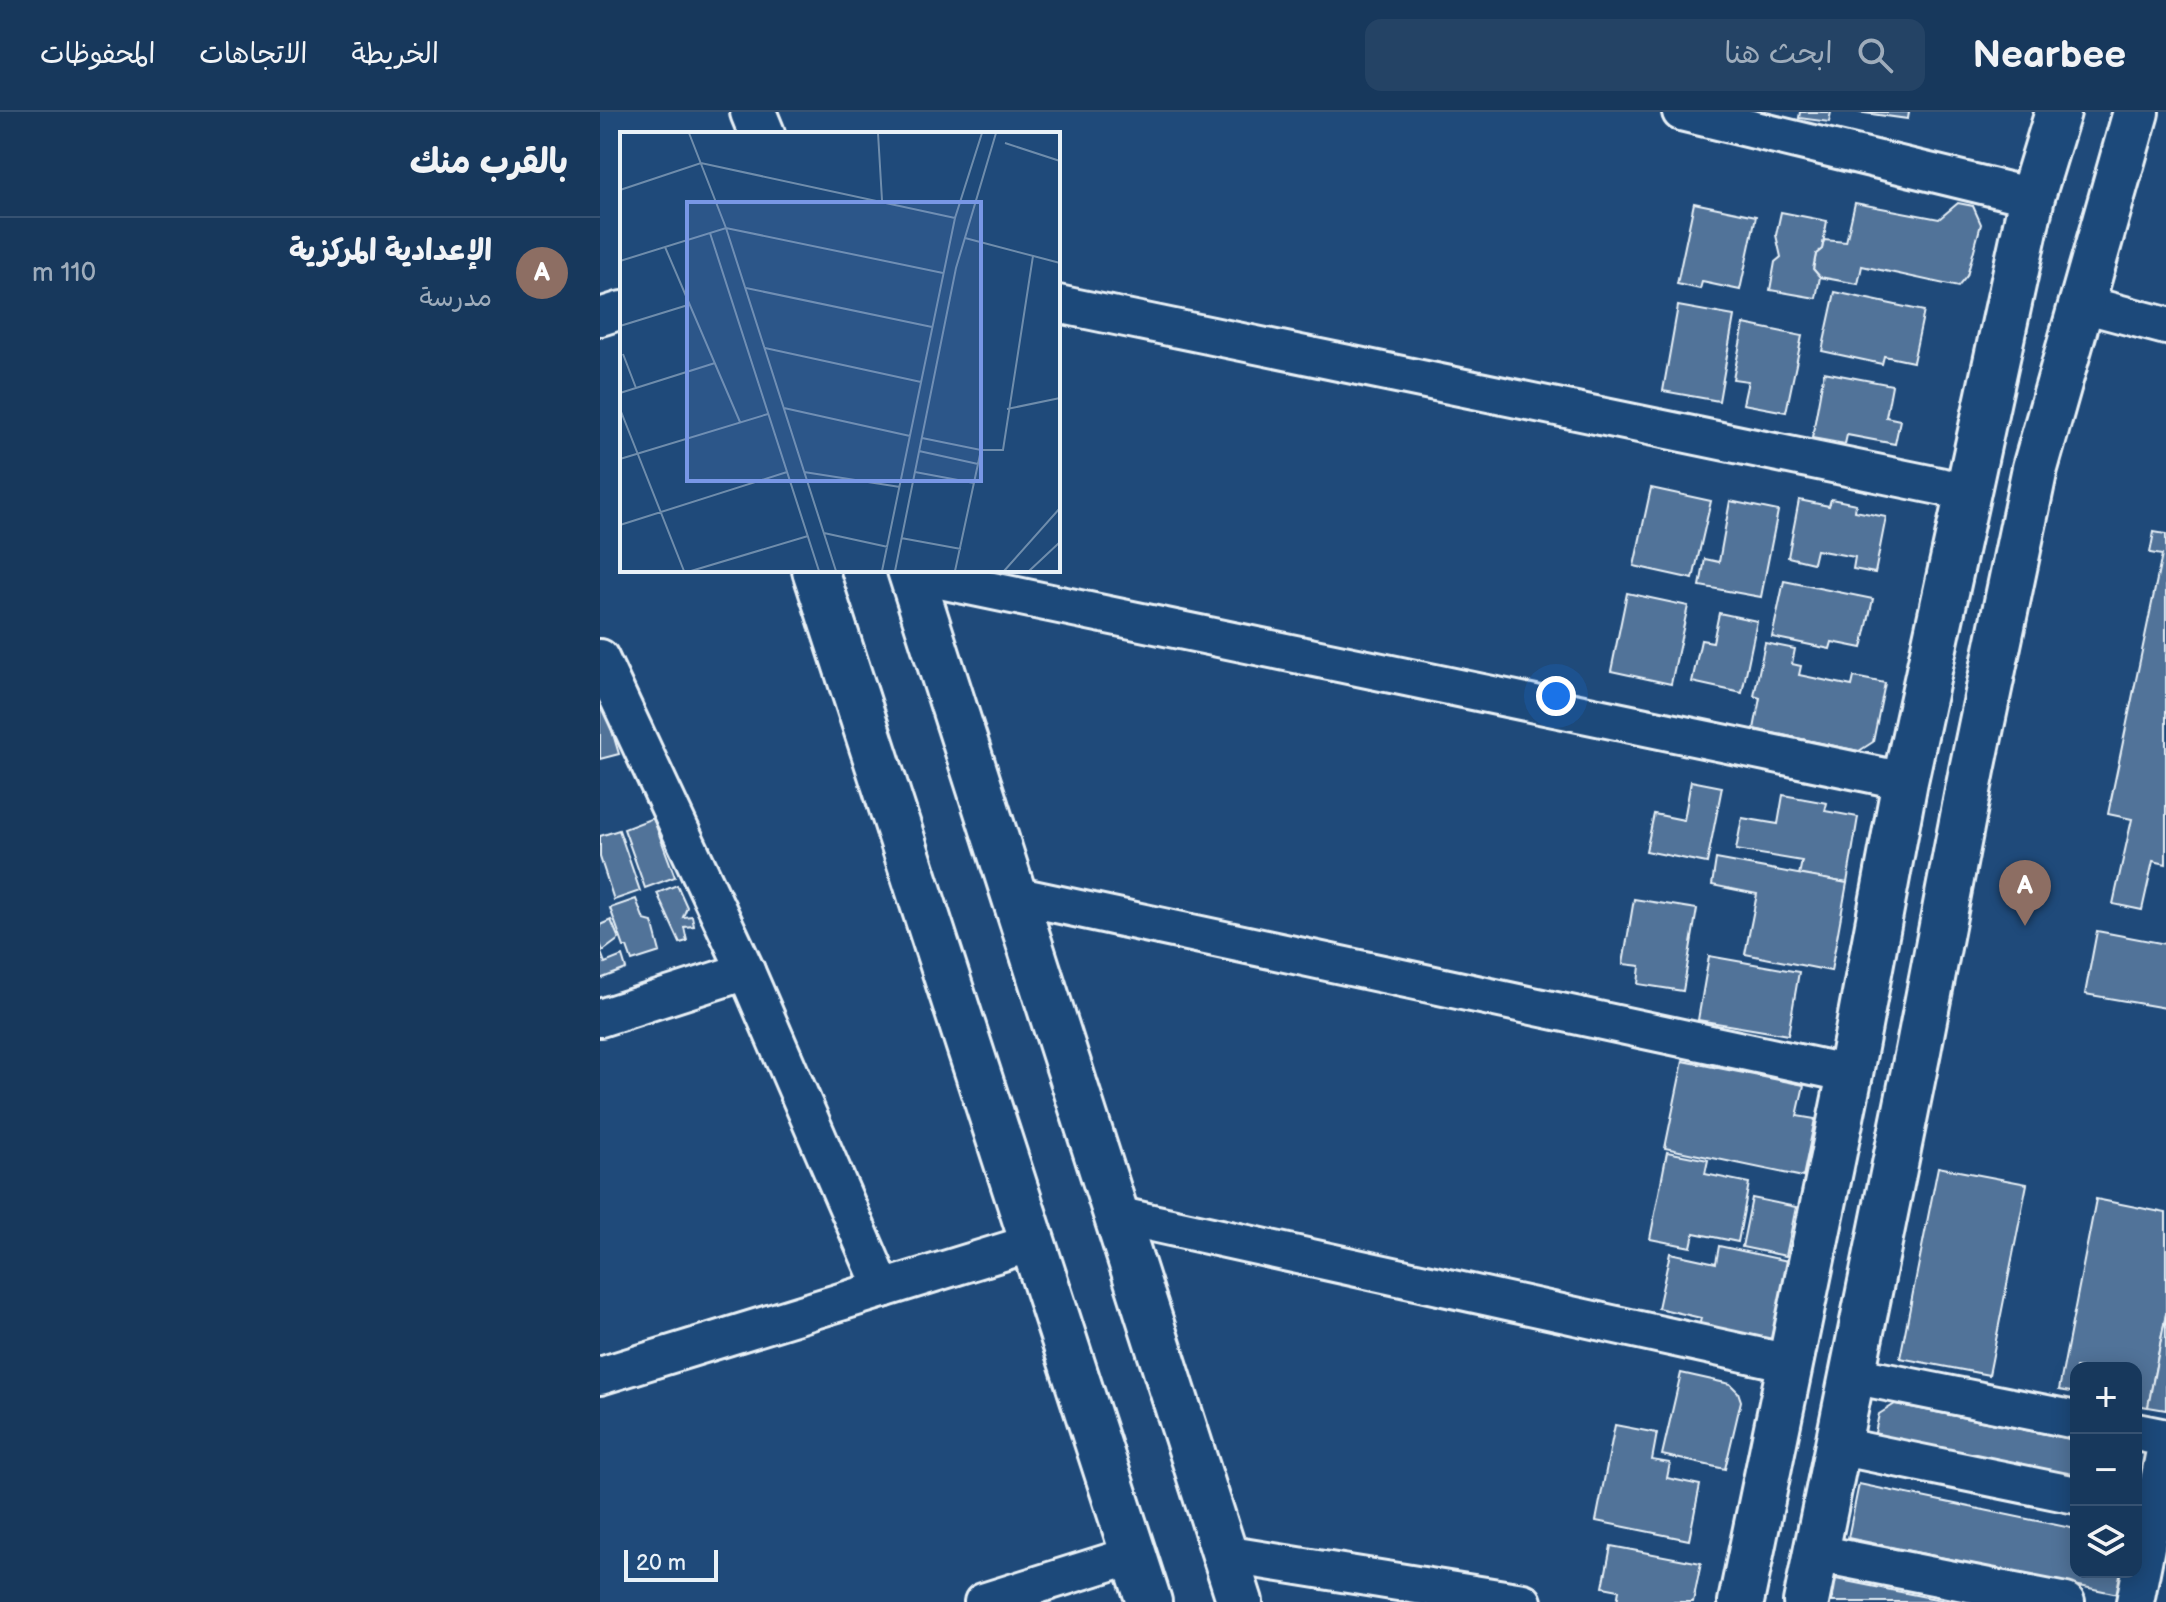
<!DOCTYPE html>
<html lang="ar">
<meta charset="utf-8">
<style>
:root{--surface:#17385c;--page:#244365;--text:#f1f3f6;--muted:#9eacbb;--line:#365272;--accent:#8abfa5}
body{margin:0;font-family:"Balsamiq Sans","Playpen Sans Arabic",sans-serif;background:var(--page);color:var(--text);direction:rtl}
.controls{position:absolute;right:24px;bottom:24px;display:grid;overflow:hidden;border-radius:16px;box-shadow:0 4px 20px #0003}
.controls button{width:72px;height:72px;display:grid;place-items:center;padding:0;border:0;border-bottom:2px solid var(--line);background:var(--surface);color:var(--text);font:40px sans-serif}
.scale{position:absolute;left:24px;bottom:20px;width:94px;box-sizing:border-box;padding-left:8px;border:4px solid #e8f1f8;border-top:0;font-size:22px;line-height:28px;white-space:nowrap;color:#e8f1f8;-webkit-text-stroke:6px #1f4a7a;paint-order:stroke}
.you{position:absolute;left:956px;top:584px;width:28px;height:28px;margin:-20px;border:6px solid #fff;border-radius:50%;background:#1a73e8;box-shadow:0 0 0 12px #1a73e833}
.badge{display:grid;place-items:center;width:52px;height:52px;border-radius:50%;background:var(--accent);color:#fff;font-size:26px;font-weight:700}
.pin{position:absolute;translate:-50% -66px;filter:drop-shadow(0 2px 4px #0008)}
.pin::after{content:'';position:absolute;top:42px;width:28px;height:24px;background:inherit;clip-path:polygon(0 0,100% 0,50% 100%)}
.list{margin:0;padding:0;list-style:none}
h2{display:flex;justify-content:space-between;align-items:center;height:104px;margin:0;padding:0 32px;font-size:34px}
h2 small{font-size:26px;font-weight:400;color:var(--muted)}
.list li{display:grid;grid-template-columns:52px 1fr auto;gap:24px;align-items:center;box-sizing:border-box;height:112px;padding:0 32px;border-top:2px solid var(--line)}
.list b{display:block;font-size:30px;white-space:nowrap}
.list p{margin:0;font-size:26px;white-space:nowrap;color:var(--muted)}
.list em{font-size:26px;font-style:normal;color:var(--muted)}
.icon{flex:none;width:44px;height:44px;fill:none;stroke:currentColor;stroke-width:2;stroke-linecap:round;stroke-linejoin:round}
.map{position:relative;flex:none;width:1566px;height:1490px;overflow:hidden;direction:ltr}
header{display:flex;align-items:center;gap:48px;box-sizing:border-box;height:112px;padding:0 40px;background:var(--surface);border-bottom:2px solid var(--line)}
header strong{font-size:38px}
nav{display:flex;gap:44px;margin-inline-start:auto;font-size:28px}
.search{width:560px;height:72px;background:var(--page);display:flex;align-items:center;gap:20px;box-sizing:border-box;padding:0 28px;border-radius:16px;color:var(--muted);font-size:30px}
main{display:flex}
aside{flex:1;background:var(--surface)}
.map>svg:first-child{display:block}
.building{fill:#517399;stroke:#e8f1f8;stroke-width:2}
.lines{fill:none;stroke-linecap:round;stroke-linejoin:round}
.street-casing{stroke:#e8f1f8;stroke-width:42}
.secondary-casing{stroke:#e8f1f8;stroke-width:50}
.street{stroke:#1f4a7a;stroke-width:36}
.secondary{stroke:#1f4a7a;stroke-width:44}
.inset-road{fill:none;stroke:#6f8dac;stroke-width:2}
.view{fill:#7897e6;fill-opacity:0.15;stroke:#7897e6;stroke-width:4}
.inset-edge{fill:none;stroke:#e8f1f8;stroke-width:4}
</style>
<header>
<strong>Nearbee</strong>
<div class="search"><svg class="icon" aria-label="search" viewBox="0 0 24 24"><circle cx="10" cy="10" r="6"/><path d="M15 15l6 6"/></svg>ابحث هنا</div>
<nav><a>الخريطة</a><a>الاتجاهات</a><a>المحفوظات</a></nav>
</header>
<main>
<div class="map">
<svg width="1566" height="1490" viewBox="0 0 1566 1490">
<rect width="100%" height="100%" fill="#1f4a7a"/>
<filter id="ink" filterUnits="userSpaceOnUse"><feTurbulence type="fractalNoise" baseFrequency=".0125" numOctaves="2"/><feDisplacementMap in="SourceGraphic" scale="16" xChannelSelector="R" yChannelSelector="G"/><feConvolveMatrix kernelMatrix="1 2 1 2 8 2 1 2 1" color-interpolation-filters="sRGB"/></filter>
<g filter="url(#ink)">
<!-- building -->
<g class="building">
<polygon points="1200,0 1231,0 1229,10 1199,6"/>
<polygon points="1257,0 1309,0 1308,7"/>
<polygon points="1094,91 1156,104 1140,178 1102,170 1100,177 1077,172"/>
<polygon points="1255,91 1339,107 1358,91 1373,94 1381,112 1367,164 1358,175 1262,154 1258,172 1220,165 1213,157 1216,142 1222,137 1224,128 1246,130"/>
<polygon points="1181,100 1227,109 1222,137 1216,142 1213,157 1220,165 1216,186 1170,178 1175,150 1181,145 1176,123"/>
<polygon points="1235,180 1324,199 1313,250 1284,244 1282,252 1222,239"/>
<polygon points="1078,194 1134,204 1119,289 1063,279"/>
<polygon points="1144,212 1202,224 1186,300 1143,292 1148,269 1133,267"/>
<polygon points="1224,260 1292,273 1286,305 1300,308 1295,332 1247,323 1245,332 1212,326"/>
<polygon points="1051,376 1111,389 1093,467 1034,454"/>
<polygon points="1231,387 1256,392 1255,399 1286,405 1275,461 1253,457 1255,445 1216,438 1213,451 1188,445 1199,388 1229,394"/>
<polygon points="1130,389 1178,399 1161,485 1100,474 1105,447 1119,450"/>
<polygon points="1554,420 1566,422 1566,752 1553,749 1542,798 1513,792 1532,707 1508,702 1562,443 1550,441"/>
<polygon points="1184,469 1273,487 1262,536 1232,530 1230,537 1172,525"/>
<polygon points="1027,481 1088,494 1071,572 1011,559"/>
<polygon points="1119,501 1157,509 1142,581 1092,570 1101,528 1113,530"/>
<polygon points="1165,531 1195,537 1192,552 1201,554 1199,563 1252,574 1254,565 1285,571 1273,630 1259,639 1154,617 1160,586 1154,584"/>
<polygon points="4,592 19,642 0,647 0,593"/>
<polygon points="1091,669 1122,675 1107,751 1046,739 1054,702 1084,708"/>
<polygon points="1183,683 1227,691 1225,699 1258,705 1247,771 1199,763 1202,749 1136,738 1142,706 1178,712"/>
<polygon points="53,706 75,765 45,776 24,717"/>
<polygon points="19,718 40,779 14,788 0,745 0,724"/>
<polygon points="1116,747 1247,771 1231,859 1145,842 1157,782 1112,773"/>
<polygon points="77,773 87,795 83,805 92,804 94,814 84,815 87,829 80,831 57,781"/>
<polygon points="36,787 44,808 52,810 60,840 32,849 27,835 24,835 10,796"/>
<polygon points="1034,787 1097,797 1083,879 1038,872 1040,854 1023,852"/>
<polygon points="11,808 19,827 3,839 0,831 0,813"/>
<polygon points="1497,819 1566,832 1566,896 1485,882"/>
<polygon points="0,838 5,851 22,844 26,857 0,867"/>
<polygon points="1109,844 1199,860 1188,923 1098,908"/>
<polygon points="1083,949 1204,973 1197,1004 1215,1007 1203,1065 1065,1036"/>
<polygon points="1067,1040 1108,1048 1105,1062 1149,1071 1138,1130 1094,1121 1091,1135 1050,1127"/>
<polygon points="1338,1055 1427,1072 1389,1263 1300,1246"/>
<polygon points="1152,1086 1196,1095 1186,1144 1142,1135"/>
<polygon points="1496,1087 1566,1101 1566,1202 1548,1295 1536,1293 1536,1256 1476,1256 1476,1281 1459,1278"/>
<polygon points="1119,1134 1188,1149 1169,1238 1097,1223 1101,1206 1058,1196 1070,1141 1116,1151"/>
<polygon points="1566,1202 1566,1298 1548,1295"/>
<polygon points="1081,1261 1130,1272 1138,1280 1141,1289 1125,1357 1062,1343"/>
<polygon points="1295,1292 1476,1328 1476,1370 1273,1330 1279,1302"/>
<polygon points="1015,1313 1057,1321 1052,1348 1070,1351 1067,1366 1100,1373 1089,1428 996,1409"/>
<polygon points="1259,1372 1476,1417 1476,1460 1522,1460 1518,1482 1248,1426"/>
<polygon points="1011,1434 1101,1451 1093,1490 1017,1490 1019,1478 1003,1475"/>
<polygon points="1236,1467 1351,1490 1232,1490"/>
</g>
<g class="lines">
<defs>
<g id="street">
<polyline points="1081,0 1432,85"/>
<polyline points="458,192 1368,380"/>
<polyline points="1483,192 1566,214"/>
<polyline points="0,205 22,198"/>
<polyline points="311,462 1305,669"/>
<polyline points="0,546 146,859 283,1177"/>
<polyline points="414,783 1250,962"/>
<polyline points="0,906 146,859"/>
<polyline points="516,1103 1189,1251"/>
<polyline points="1252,1263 1476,1308"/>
<polyline points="0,1264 432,1131"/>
<polyline points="1536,1320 1566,1326"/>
<polyline points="1238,1334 1476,1383"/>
<polyline points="1216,1441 1466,1490"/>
<polyline points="624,1442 923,1490"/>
<polyline points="383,1490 533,1443"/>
<polyline points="1535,1490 1566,1334"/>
</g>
<g id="secondary">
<polyline points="153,0 162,22"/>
<polyline points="215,458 549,1490"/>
<polyline points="310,458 640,1490"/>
<polyline points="1141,1490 1250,962 1305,669 1432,85 1458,0"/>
<polyline points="1206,1490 1318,939 1372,658 1435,356 1536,0"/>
</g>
</defs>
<!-- street casing -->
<use href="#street" class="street-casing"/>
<!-- secondary casing -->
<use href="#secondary" class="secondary-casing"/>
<!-- street -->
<use href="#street" class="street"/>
<!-- secondary -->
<use href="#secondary" class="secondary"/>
</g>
</g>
<!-- overview -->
<g transform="translate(20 20)">
<rect width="440" height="440" fill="#1f4a7a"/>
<path class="inset-road" d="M69 1 106 96 216 439M258 1 262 68M385 11 440 29M0 58 81 31 335 86M90 101 199 439M345 106 440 131M45 115 120 290M0 129 106 96 323 141M126 156 312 195M0 194 68 173M145 216 301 250M3 222 16 256M0 261 95 231M164 276 290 304M0 277 64 439M387 277 440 266M302 306 361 318 335 439M361 318H383L413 124M299 319 358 332M0 327 148 282M184 340 280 355M295 340 354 351M0 393 167 340M204 401 268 415M281 406 341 417M71 439 188 404M262 439 335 86 362 1M275 439 336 136 376 1M384 439 440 376M409 439 440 410"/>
<path class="view" d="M67 70H361V349H67Z"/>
<rect width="440" height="440" class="inset-edge"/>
</g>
</svg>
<div class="controls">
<button>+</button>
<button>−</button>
<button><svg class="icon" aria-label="layers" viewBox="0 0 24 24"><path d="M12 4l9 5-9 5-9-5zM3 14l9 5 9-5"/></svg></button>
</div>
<div class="scale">20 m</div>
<div class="you"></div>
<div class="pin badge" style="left:1425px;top:814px;background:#8d6e63">A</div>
</div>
<aside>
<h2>بالقرب منك<small></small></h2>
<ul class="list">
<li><span class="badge" style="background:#8d6e63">A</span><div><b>الإعدادية المركزية</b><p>مدرسة</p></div><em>110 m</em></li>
</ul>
</aside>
</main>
